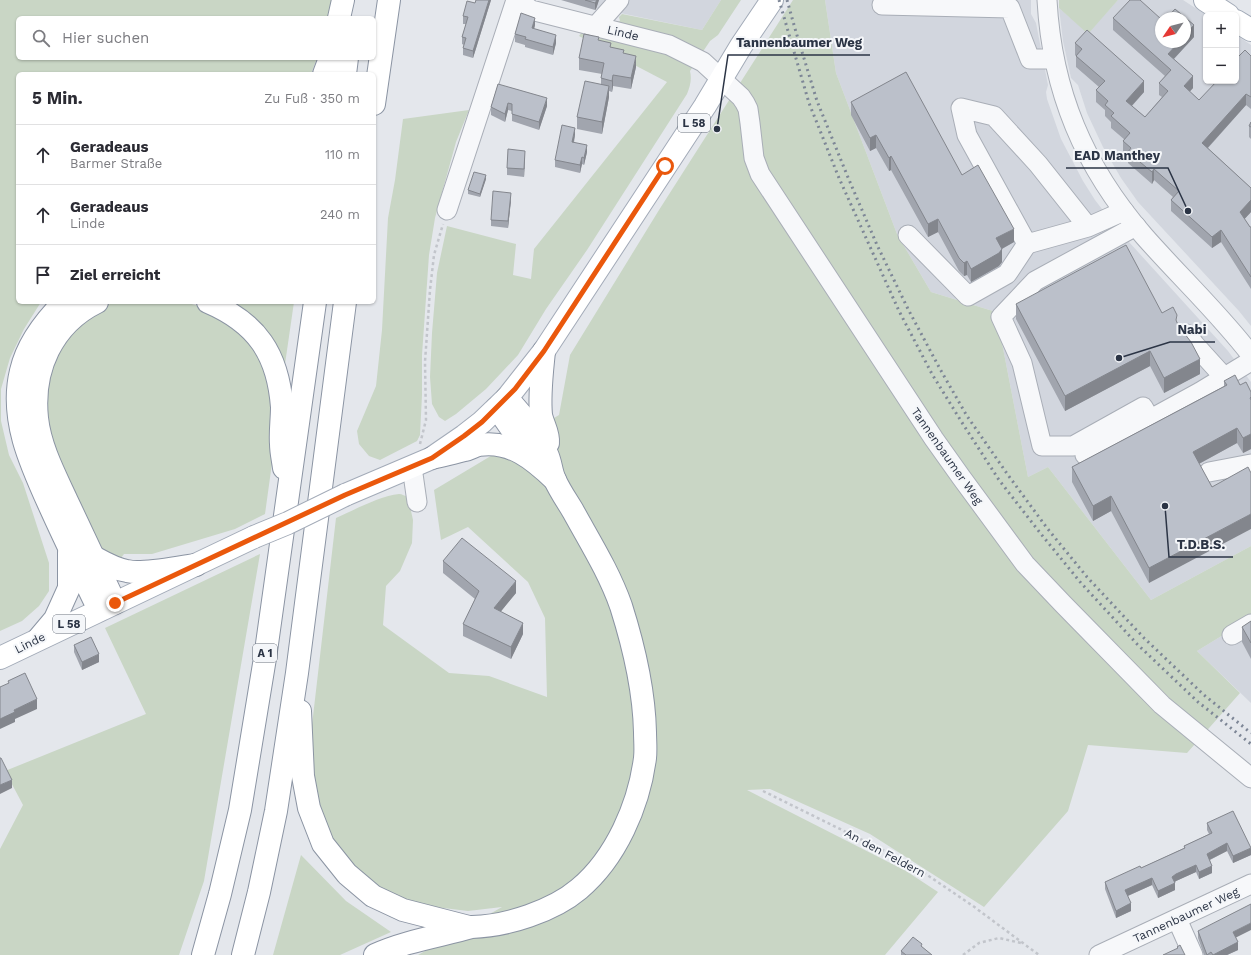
<!DOCTYPE html>
<html lang="de">
<meta charset="utf-8">
<style>
:root{--surface:#fff;--page:#f2f2f3;--text:#2b2b33;--muted:#7c7c81;--line:#e1e1e2}
body{margin:0;font-family:"Work Sans",sans-serif;background:var(--page);color:var(--text)}
.controls{position:absolute;right:12px;top:12px;display:grid;overflow:hidden;border-radius:6px;box-shadow:0 1px 3px #0004}
.controls button{width:36px;height:36px;display:grid;place-items:center;padding:0;border:0;border-bottom:1px solid var(--line);background:var(--surface);color:var(--text);font:20px sans-serif}
.compass{position:absolute;left:1155px;top:12px;width:36px;height:36px;border-radius:50%;background:var(--surface);box-shadow:0 1px 3px #0004;rotate:235deg}
.stop{position:absolute;width:12px;height:12px;margin:-9px;border:3px solid #ea580c;border-radius:50%;background:#fff}
.stop.end{background:#ea580c;border-color:#fff;box-shadow:0 1px 4px #0008}
.list{margin:0;padding:0;list-style:none}
h2{display:flex;justify-content:space-between;align-items:center;height:52px;margin:0;padding:0 16px;font-size:17px}
h2 small{font-size:13px;font-weight:400;color:var(--muted)}
.list li{display:grid;grid-template-columns:26px 1fr auto;gap:12px;align-items:center;box-sizing:border-box;height:60px;padding:0 16px;border-top:1px solid var(--line)}
.list b{display:block;font-size:15px;white-space:nowrap}
.list p{margin:0;font-size:13px;white-space:nowrap;color:var(--muted)}
.list em{font-size:13px;font-style:normal;color:var(--muted)}
.icon{flex:none;width:22px;height:22px;fill:none;stroke:currentColor;stroke-width:2;stroke-linecap:round;stroke-linejoin:round}
.map{position:relative;flex:none;width:1251px;height:955px;overflow:hidden}
.search{position:absolute;background:var(--surface);box-shadow:0 1px 3px #0004;left:16px;top:16px;width:360px;height:44px;display:flex;align-items:center;gap:10px;box-sizing:border-box;padding:0 14px;border-radius:6px;color:var(--muted);font-size:15px}
.panel{position:absolute;background:var(--surface);box-shadow:0 1px 3px #0004;left:16px;top:72px;width:360px;height:232px;border-radius:6px}
.map>svg:first-child{display:block}
.built{fill:#d2d6de;fill-rule:evenodd}
.green{fill:#c9d6c5}
.lines{fill:none;stroke-linecap:round;stroke-linejoin:round}
.minor-casing{stroke:#a9aeb7;stroke-width:21}
.major-casing{stroke:#a3abb8;stroke-width:24}
.highway-casing{stroke:#8b94a3;stroke-width:24}
.path{stroke:#c2c5cb;stroke-width:2.5;stroke-dasharray:3 3;stroke-linecap:butt}
.minor{stroke:#f7f8fa;stroke-width:19}
.major{stroke:#fff;stroke-width:22}
.highway{stroke:#fff;stroke-width:22}
.rail{stroke:#7d8696;stroke-width:3;stroke-dasharray:2 4;stroke-linecap:butt}
.major-bridge-casing{stroke:#a3abb8;stroke-width:24;stroke-linecap:butt}
.major-bridge{stroke:#fff;stroke-width:22}
.wall{fill:#a1a5ae}
.shaded-wall{fill:#83868d}
.building{fill:#bbc0ca;stroke:#83868d}
.route{stroke:#ea580c;stroke-width:5}
.labels{text-anchor:middle;dominant-baseline:central;stroke-width:4;stroke-linejoin:round;paint-order:stroke}
.shield{fill:#f4f6f9;stroke:#676e7b;stroke-width:1}
.shield-label{font-size:11px;font-weight:bold;fill:#2b3445}
.street-label{font-size:12px;fill:#2b3445;stroke:#f4f6f9}
.leader{fill:none;stroke:#2b3445;stroke-width:1.5}
.callout-dot{fill:#2b3445;stroke:#f4f6f9;stroke-width:1.5}
.callout-label{font-size:13px;text-anchor:middle;font-weight:bold;fill:#2b3445;stroke:#f4f6f9;stroke-width:4;stroke-linejoin:round;paint-order:stroke}
</style>
<div class="map">
<svg width="1251" height="955" viewBox="0 0 1251 955">
<rect width="100%" height="100%" fill="#e4e7ec"/>
<!-- built -->
<g class="built">
<polygon points="599,0 721,0 702,30 596,8"/>
<polygon points="825,0 1031,0 1031,14 1036,23 1048,85 1046,92 1047,99 1061,139 1083,181 1095,200 1119,231 1228,351 1251,382 1251,546 1151,600 1048,467 1028,477 996,312 931,292 897,234 836,73"/>
<path d="M1118 0H1183L1206 15V81H1236V35L1251 45V326L1239 311 1138 202 1121 178 1103 147 1087 113 1078 85 1071 78 1063 41 1059 8 1088 33ZM1161 18H1185V42H1161Z"/>
<polygon points="1251,618 1251,703 1197,651"/>
</g>
<!-- green -->
<g class="green">
<polygon points="0,0 332,0 330,18 18,18 18,58 317,58 311,74 18,74 18,302 41,302 24,329 10,358 1,389 1,421 9,455 23,483 49,563 49,591 39,606 22,621 0,631"/>
<path d="M721 0H741L718 35 710 41 690 71C692 80 690 86 687 94L587 250 546 309 518 355 486 389 456 414 445 421 439 417 432 404 430 377 432 333 437 273 447 226 516 244 513 275 531 279 534 249 667 82 579 36 582 32 620 21 619 17 622 14 702 30Z"/>
<path d="M793 0H825L836 73 897 234 931 292 996 312 1028 477 1048 467 1151 600 1251 546V618L1197 651 1240 693 1187 753 1088 745 1068 811 984 907 870 834 770 789 747 790 906 871 938 892 885 955H418L502 907 468 911 435 907 398 897 371 882 345 858 328 833 319 802 313 766 312 725 336 518C354 510 380 496 399 494 402 494 405 496 408 497L413 520 412 543 400 571 386 586 383 625 449 673 489 676 547 697 545 618 528 582 468 527 441 540 434 490 559 415 570 355 659 210Z"/>
<polygon points="1059,0 1118,0 1088,34 1059,8"/>
<polygon points="469,110 456,142 435,218 429,255 422,355 422,395 420,435 417,441 380,460 369,456 359,444 357,431 376,386 382,330 388,218 395,180 403,119"/>
<polygon points="116,302 184,302 199,306 227,318 267,364 277,427 265,514 235,529 152,554 124,554 118,562 99,548 57,460 44,414 53,355 88,315 107,305"/>
<polygon points="231,302 294,302 284,371"/>
<polygon points="260,554 204,881 179,955 0,955 0,849 23,805 5,771 146,714 105,628"/>
<polygon points="301,855 346,901 391,932 340,955 273,955"/>
</g>
<g class="lines">
<defs>
<g id="minor">
<polyline points="518,0 531,10 669,45 703,62 741,97 745,103 748,109 750,123 754,158 760,174 934,439 961,477 1025,564 1063,604 1162,705 1251,778"/>
<path d="M1047 0C1052 91 1084 167 1144 236 1179 276 1218 312 1251 355"/>
<polyline points="882,5 1010,8 1030,59 1054,59"/>
<polyline points="595,27 619,0"/>
<polyline points="447,210 516,0"/>
<polyline points="1136,226 1035,281 1001,317 1022,363 1042,446 1073,446 1143,407 1150,419"/>
<polyline points="1088,227 1038,164 994,116 961,108 967,135 1027,244 1088,227 1124,211"/>
<polyline points="908,235 968,296 1007,274 1027,244"/>
<polyline points="1187,334 1195,345 1224,377"/>
<polyline points="1085,455 1200,392 1251,361"/>
<polyline points="412,467 417,502"/>
<polyline points="1209,472 1251,464"/>
<polyline points="1232,635 1251,624"/>
<polyline points="1177,919 1193,955"/>
<polyline points="1099,955 1251,884"/>
</g>
<g id="major">
<polyline points="1205,0 1228,15"/>
<polyline points="1236,21 1251,30"/>
<polyline points="345,495 432,458 464,436 482,422 507,398 544,351 705,106 741,46 772,0"/>
<polyline points="0,658 254,537"/>
</g>
<g id="highway">
<polyline points="339,18 343,0"/>
<polyline points="324,74 330,58"/>
<polyline points="345,74 347,58"/>
<polyline points="374,104 389,0"/>
<path d="M64 302C45 321 27 344 21 371 9 420 32 467 52 511 67 544 83 577 99 610"/>
<path d="M97 302C52 324 32 370 37 418 40 447 55 475 67 501 83 535 99 569 115 603"/>
<path d="M208 302C257 323 278 354 282 407 282 420 280 432 281 444 281 452 283 460 284 468"/>
<path d="M544 351C542 372 539 394 541 415 543 425 549 433 548 443"/>
<polyline points="497,408 531,457"/>
<path d="M432 458C443 455 454 453 465 450 470 449 474 446 479 445 511 440 534 460 555 480"/>
<path d="M92 556C103 562 114 569 127 571 142 575 178 567 196 565"/>
<polyline points="39,638 55,619 69,588 69,553"/>
<polyline points="300,711 303,776 309,808 323,844 347,874 373,896 403,910 469,927"/>
<polyline points="203,955 220,894 240,810 265,658 315,302"/>
<polyline points="243,955 259,892 276,811 297,673 345,302"/>
<path d="M375 955C406 941 440 936 472 927 507 926 553 911 579 889 616 858 639 805 645 758 646 750 645 740 645 732 644 688 634 647 621 606 609 572 590 542 573 511 567 501 560 491 555 480 551 472 551 462 547 454 538 433 522 415 507 398"/>
</g>
</defs>
<!-- minor casing -->
<use href="#minor" class="minor-casing"/>
<!-- major casing -->
<use href="#major" class="major-casing"/>
<!-- highway casing -->
<use href="#highway" class="highway-casing"/>
<!-- path -->
<g class="path">
<polyline points="420,444 426,420 425,362 430,290 434,255 443,224"/>
<polyline points="763,791 911,864 973,906 1039,955"/>
<polyline points="963,955 979,943 999,938 1021,943"/>
</g>
<!-- minor -->
<use href="#minor" class="minor"/>
<!-- major -->
<use href="#major" class="major"/>
<!-- highway -->
<use href="#highway" class="highway"/>
<!-- rail -->
<g class="rail">
<polyline points="779,0 809,103 839,178 899,311 932,374 961,421 999,480 1041,534 1081,583 1137,644 1198,702 1251,744"/>
<polyline points="787,0 796,32 817,101 847,175 877,245 908,309 940,369 967,416 1008,475 1047,528 1087,577 1144,638 1204,695 1251,733"/>
</g>
<defs>
<polyline id="major-bridge" points="254,537 288,523 345,495"/>
</defs>
<!-- major-bridge casing -->
<use href="#major-bridge" class="major-bridge-casing"/>
<!-- major-bridge -->
<use href="#major-bridge" class="major-bridge"/>
</g>
<!-- wall -->
<g class="wall">
<polygon points="476,0 491,0 473,58 463,55 463,48 464,45 462,44 462,37 466,24 463,24 463,16 475,3"/>
<polygon points="561,0 599,0 596,9 595,10"/>
<polygon points="1113,18 1161,42 1194,37 1174,59 1193,88 1189,92 1199,100 1251,56 1251,109 1246,105 1208,148 1251,188 1251,212 1244,219 1250,227 1251,227 1251,289 1221,242 1212,248 1171,211 1171,200 1173,197 1154,180 1152,184 1128,163 1128,157 1123,153 1123,141 1125,140 1111,128 1111,122 1105,116 1105,110 1096,102 1096,90 1099,87 1076,67 1076,56 1075,55 1075,43 1144,92 1132,106 1145,117 1162,97 1159,95 1159,83 1165,76 1113,30"/>
<polygon points="535,25 534,29 556,43 553,55 525,47 525,45 515,42 515,34"/>
<polygon points="599,41 624,54 636,67 631,89 613,86 612,92 609,91 609,97 602,134 577,129 577,117 601,84 601,78 602,74 579,70 579,58"/>
<polygon points="498,84 547,106 539,130 512,121 512,111 508,110 505,122 491,115 491,107"/>
<polygon points="851,102 962,175 1014,242 1002,249 1002,262 999,266 971,282 967,275 964,276 959,271 938,232 928,237 891,170 889,171 876,148 870,151 851,115"/>
<polygon points="1251,122 1251,139 1249,137 1249,126"/>
<polygon points="575,135 574,143 587,152 584,165 582,164 580,173 555,167 555,160"/>
<polygon points="525,158 524,177 507,175 507,168"/>
<polygon points="486,179 480,197 468,194 468,190"/>
<polygon points="511,200 508,228 491,226 491,220"/>
<polygon points="1016,304 1162,313 1177,322 1200,374 1164,393 1150,366 1065,411 1016,319"/>
<polygon points="1224,381 1240,385 1251,392 1251,449 1243,453 1237,443 1199,464 1149,583 1111,511 1093,521 1072,482 1072,467 1224,386"/>
<polygon points="443,561 516,593 500,612 523,634 511,659 463,636 463,624 475,599 443,573"/>
<polygon points="1251,621 1251,659 1242,642 1242,627"/>
<polygon points="74,645 99,662 82,670 74,652"/>
<polygon points="1207,823 1251,855 1233,863 1227,851 1210,860 1212,873 1199,879 1196,872 1176,881 1175,882 1175,890 1158,898 1152,885 1128,896 1131,911 1116,918 1105,889 1105,882 1141,868 1184,848 1184,846 1209,834 1207,830"/>
<polygon points="1198,931 1236,938 1238,950 1227,955 1204,955 1198,938"/>
<polygon points="922,947 932,955 901,955 901,951"/>
</g>
<!-- shaded-wall -->
<g class="shaded-wall">
<polygon points="489,0 491,0 473,58 473,51"/>
<polygon points="597,0 599,0 596,9 595,10 595,3"/>
<polygon points="535,18 535,25 532,36 532,28"/>
<polygon points="1194,25 1194,37 1168,65 1168,54 1179,42 1185,42 1185,35"/>
<polygon points="556,35 556,43 553,55 553,47"/>
<polygon points="636,56 636,67 631,89 631,78"/>
<polygon points="613,75 613,86 612,92 612,81"/>
<polygon points="1193,76 1193,88 1184,98 1184,86"/>
<polygon points="1144,81 1144,92 1126,112 1126,101"/>
<polygon points="609,86 609,97 602,134 602,122"/>
<polygon points="1246,94 1246,105 1202,154 1202,143"/>
<polygon points="547,98 547,106 539,130 539,122"/>
<polygon points="508,103 508,110 505,122 505,114"/>
<polygon points="575,128 575,135 572,149 572,142"/>
<polygon points="876,135 876,148 870,151 870,138"/>
<polygon points="587,145 587,152 584,165 584,158"/>
<polygon points="525,151 525,158 524,177 524,169"/>
<polygon points="891,156 891,170 889,171 889,158"/>
<polygon points="582,157 582,164 580,173 580,165"/>
<polygon points="1154,169 1154,180 1152,184 1152,172"/>
<polygon points="486,175 486,179 480,197 480,194"/>
<polygon points="511,193 511,200 508,228 508,221"/>
<polygon points="1251,200 1251,212 1240,224 1240,212"/>
<polygon points="938,219 938,232 928,237 928,224"/>
<polygon points="1014,229 1014,242 996,252 996,238"/>
<polygon points="1221,230 1221,242 1212,248 1212,237"/>
<polygon points="1002,249 1002,262 999,266 971,282 971,269"/>
<polygon points="967,261 967,275 964,276 964,263"/>
<polygon points="1150,351 1150,366 1065,411 1065,396"/>
<polygon points="1200,359 1200,374 1164,393 1164,378"/>
<polygon points="1237,428 1237,443 1193,467 1193,452"/>
<polygon points="1251,434 1251,449 1243,453 1243,438"/>
<polygon points="1111,496 1111,511 1093,521 1093,506"/>
<polygon points="1251,514 1251,529 1149,583 1149,568"/>
<polygon points="516,581 516,593 494,620 494,608"/>
<polygon points="523,623 523,634 511,659 511,647"/>
<polygon points="99,654 99,662 82,670 82,662"/>
<polygon points="37,699 37,709 15,719 15,722 0,729 0,719 14,710"/>
<polygon points="12,780 12,788 0,794 0,785"/>
<polygon points="1227,843 1227,851 1207,861 1207,854"/>
<polygon points="1251,848 1251,855 1233,863 1233,856"/>
<polygon points="1196,865 1196,872 1176,881 1172,884 1172,877 1176,874"/>
<polygon points="1212,866 1212,873 1199,879 1199,872"/>
<polygon points="1152,878 1152,885 1125,897 1125,890"/>
<polygon points="1175,883 1175,890 1158,898 1158,891"/>
<polygon points="1131,903 1131,911 1116,918 1116,911"/>
<polygon points="1251,923 1251,930 1233,939 1233,932"/>
<polygon points="1238,942 1238,950 1227,955 1213,955"/>
</g>
<!-- building -->
<g class="building">
<polygon points="476,0 489,0 473,51 463,48 466,38 462,37 468,17 463,16 467,1 475,3"/>
<polygon points="585,0 597,0 595,3"/>
<polygon points="1130,0 1140,0 1161,19 1161,42 1179,42 1168,54 1193,76 1184,86 1199,100 1217,81 1236,81 1236,59 1245,50 1251,56 1251,97 1246,94 1202,143 1251,188 1251,200 1240,212 1250,227 1251,227 1251,277 1221,230 1212,237 1171,200 1179,191 1154,169 1152,172 1128,152 1131,148 1123,141 1130,133 1111,116 1114,113 1105,105 1108,101 1096,90 1105,81 1076,56 1082,49 1075,43 1087,30 1144,81 1126,101 1145,117 1168,91 1159,83 1171,70 1113,18"/>
<polygon points="1175,9 1194,25 1185,35 1185,18 1167,18"/>
<polygon points="521,13 535,18 532,28 556,35 553,47 525,39 526,37 515,34"/>
<polygon points="584,34 599,37 598,40 611,43 610,47 624,50 623,53 636,56 631,78 613,75 612,81 601,78 604,63 579,58"/>
<polygon points="906,72 962,175 978,165 1014,229 996,238 1002,249 999,253 971,269 967,261 964,263 959,258 938,219 928,224 891,156 889,158 876,135 870,138 851,102"/>
<polygon points="585,81 609,86 602,122 577,117"/>
<polygon points="498,84 547,98 539,122 512,114 512,104 508,103 505,114 491,107"/>
<polygon points="1251,122 1251,127 1249,126"/>
<polygon points="562,125 575,128 572,142 587,145 584,158 582,157 580,165 555,160"/>
<polygon points="508,149 525,151 524,169 507,168"/>
<polygon points="474,172 486,175 480,194 468,190"/>
<polygon points="493,191 511,193 508,221 491,220"/>
<polygon points="1126,245 1162,313 1173,307 1177,315 1176,320 1178,325 1191,342 1200,359 1164,378 1150,351 1065,396 1016,304"/>
<polygon points="1235,375 1240,385 1246,382 1251,392 1251,397 1250,398 1251,400 1251,434 1243,438 1237,428 1193,452 1212,487 1248,467 1251,473 1251,514 1149,568 1111,496 1093,506 1072,467 1227,385 1224,381"/>
<polygon points="462,538 516,581 494,608 523,623 511,647 463,624 479,591 443,561"/>
<polygon points="1251,621 1251,643 1242,627"/>
<polygon points="91,637 99,654 82,662 74,645"/>
<polygon points="25,673 37,699 14,710 15,712 0,719 0,687 9,683 8,681"/>
<polygon points="0,758 1,758 12,780 0,785"/>
<polygon points="1233,811 1251,848 1233,856 1227,843 1207,854 1212,866 1199,872 1196,865 1176,874 1172,877 1175,883 1158,891 1152,878 1125,890 1131,903 1116,911 1105,882 1140,866 1141,868 1185,848 1184,846 1212,833 1207,823"/>
<polygon points="1251,904 1251,923 1233,932 1238,942 1213,955 1211,952 1207,955 1198,931"/>
<polygon points="913,937 922,944 921,946 932,955 906,955 901,951"/>
<polygon points="1180,945 1185,955 1163,955 1178,948 1177,947"/>
</g>
<g class="lines">
<!-- route -->
<polyline class="route" points="115,603 345,495 432,458 464,436 482,422 515,389 544,351 665,166"/>
</g>
<g class="labels">
<!-- shield labels -->
<g class="shield">
<rect x="678" y="114" width="32" height="18" rx="3"/>
<rect x="53" y="615" width="32" height="18" rx="3"/>
<rect x="253" y="644" width="24" height="18" rx="3"/>
</g>
<g class="shield-label">
<text x="694" y="123">L 58</text>
<text x="69" y="624">L 58</text>
<text x="265" y="653">A 1</text>
</g>
<!-- street labels -->
<g class="street-label">
<text transform="translate(623 33) rotate(13)">Linde</text>
<text transform="translate(947 456) rotate(55)">Tannenbaumer Weg</text>
<text transform="translate(30 643) rotate(-26)">Linde</text>
<text transform="translate(885 853) rotate(28)">An den Feldern</text>
<text transform="translate(1186 915) rotate(-25)">Tannenbaumer Weg</text>
</g>
</g>
<!-- callouts -->
<path class="leader" d="M717 129L728 55H870M1188 211L1168 168H1066M1119 358L1170 342H1215M1165 506L1169 557H1233"/>
<g class="callout-dot">
<circle cx="717" cy="129" r="4"/>
<circle cx="1188" cy="211" r="4"/>
<circle cx="1119" cy="358" r="4"/>
<circle cx="1165" cy="506" r="4"/>
</g>
<g class="callout-label">
<text x="799" y="47">Tannenbaumer Weg</text>
<text x="1117" y="160">EAD Manthey</text>
<text x="1192" y="334">Nabi</text>
<text x="1201" y="549">T.D.B.S.</text>
</g>
</svg>
<div class="controls">
<button>+</button>
<button>−</button>
</div>
<svg class="compass" viewBox="-18 -18 36 36"><path d="M0-13l5 13h-10z" fill="#e53935"/><path d="M0 13l5-13h-10z" fill="#7c7c81"/></svg>
<div class="stop" style="left:665px;top:166px"></div>
<div class="stop end" style="left:115px;top:603px"></div>
<div class="search"><svg class="icon" aria-label="search" viewBox="0 0 24 24"><circle cx="10" cy="10" r="6"/><path d="M15 15l6 6"/></svg>Hier suchen</div>
<section class="panel">
<h2>5 Min.<small>Zu Fuß · 350 m</small></h2>
<ul class="list">
<li><svg class="icon" aria-label="ahead" viewBox="0 0 24 24"><path d="M12 20V5M6 11l6-6 6 6"/></svg><div><b>Geradeaus</b><p>Barmer Straße</p></div><em>110 m</em></li>
<li><svg class="icon" aria-label="ahead" viewBox="0 0 24 24"><path d="M12 20V5M6 11l6-6 6 6"/></svg><div><b>Geradeaus</b><p>Linde</p></div><em>240 m</em></li>
<li><svg class="icon" aria-label="arrive" viewBox="0 0 24 24"><path d="M6 21V4h12l-3 4 3 4H6"/></svg><div><b>Ziel erreicht</b></div></li>
</ul>
</section>
</div>
